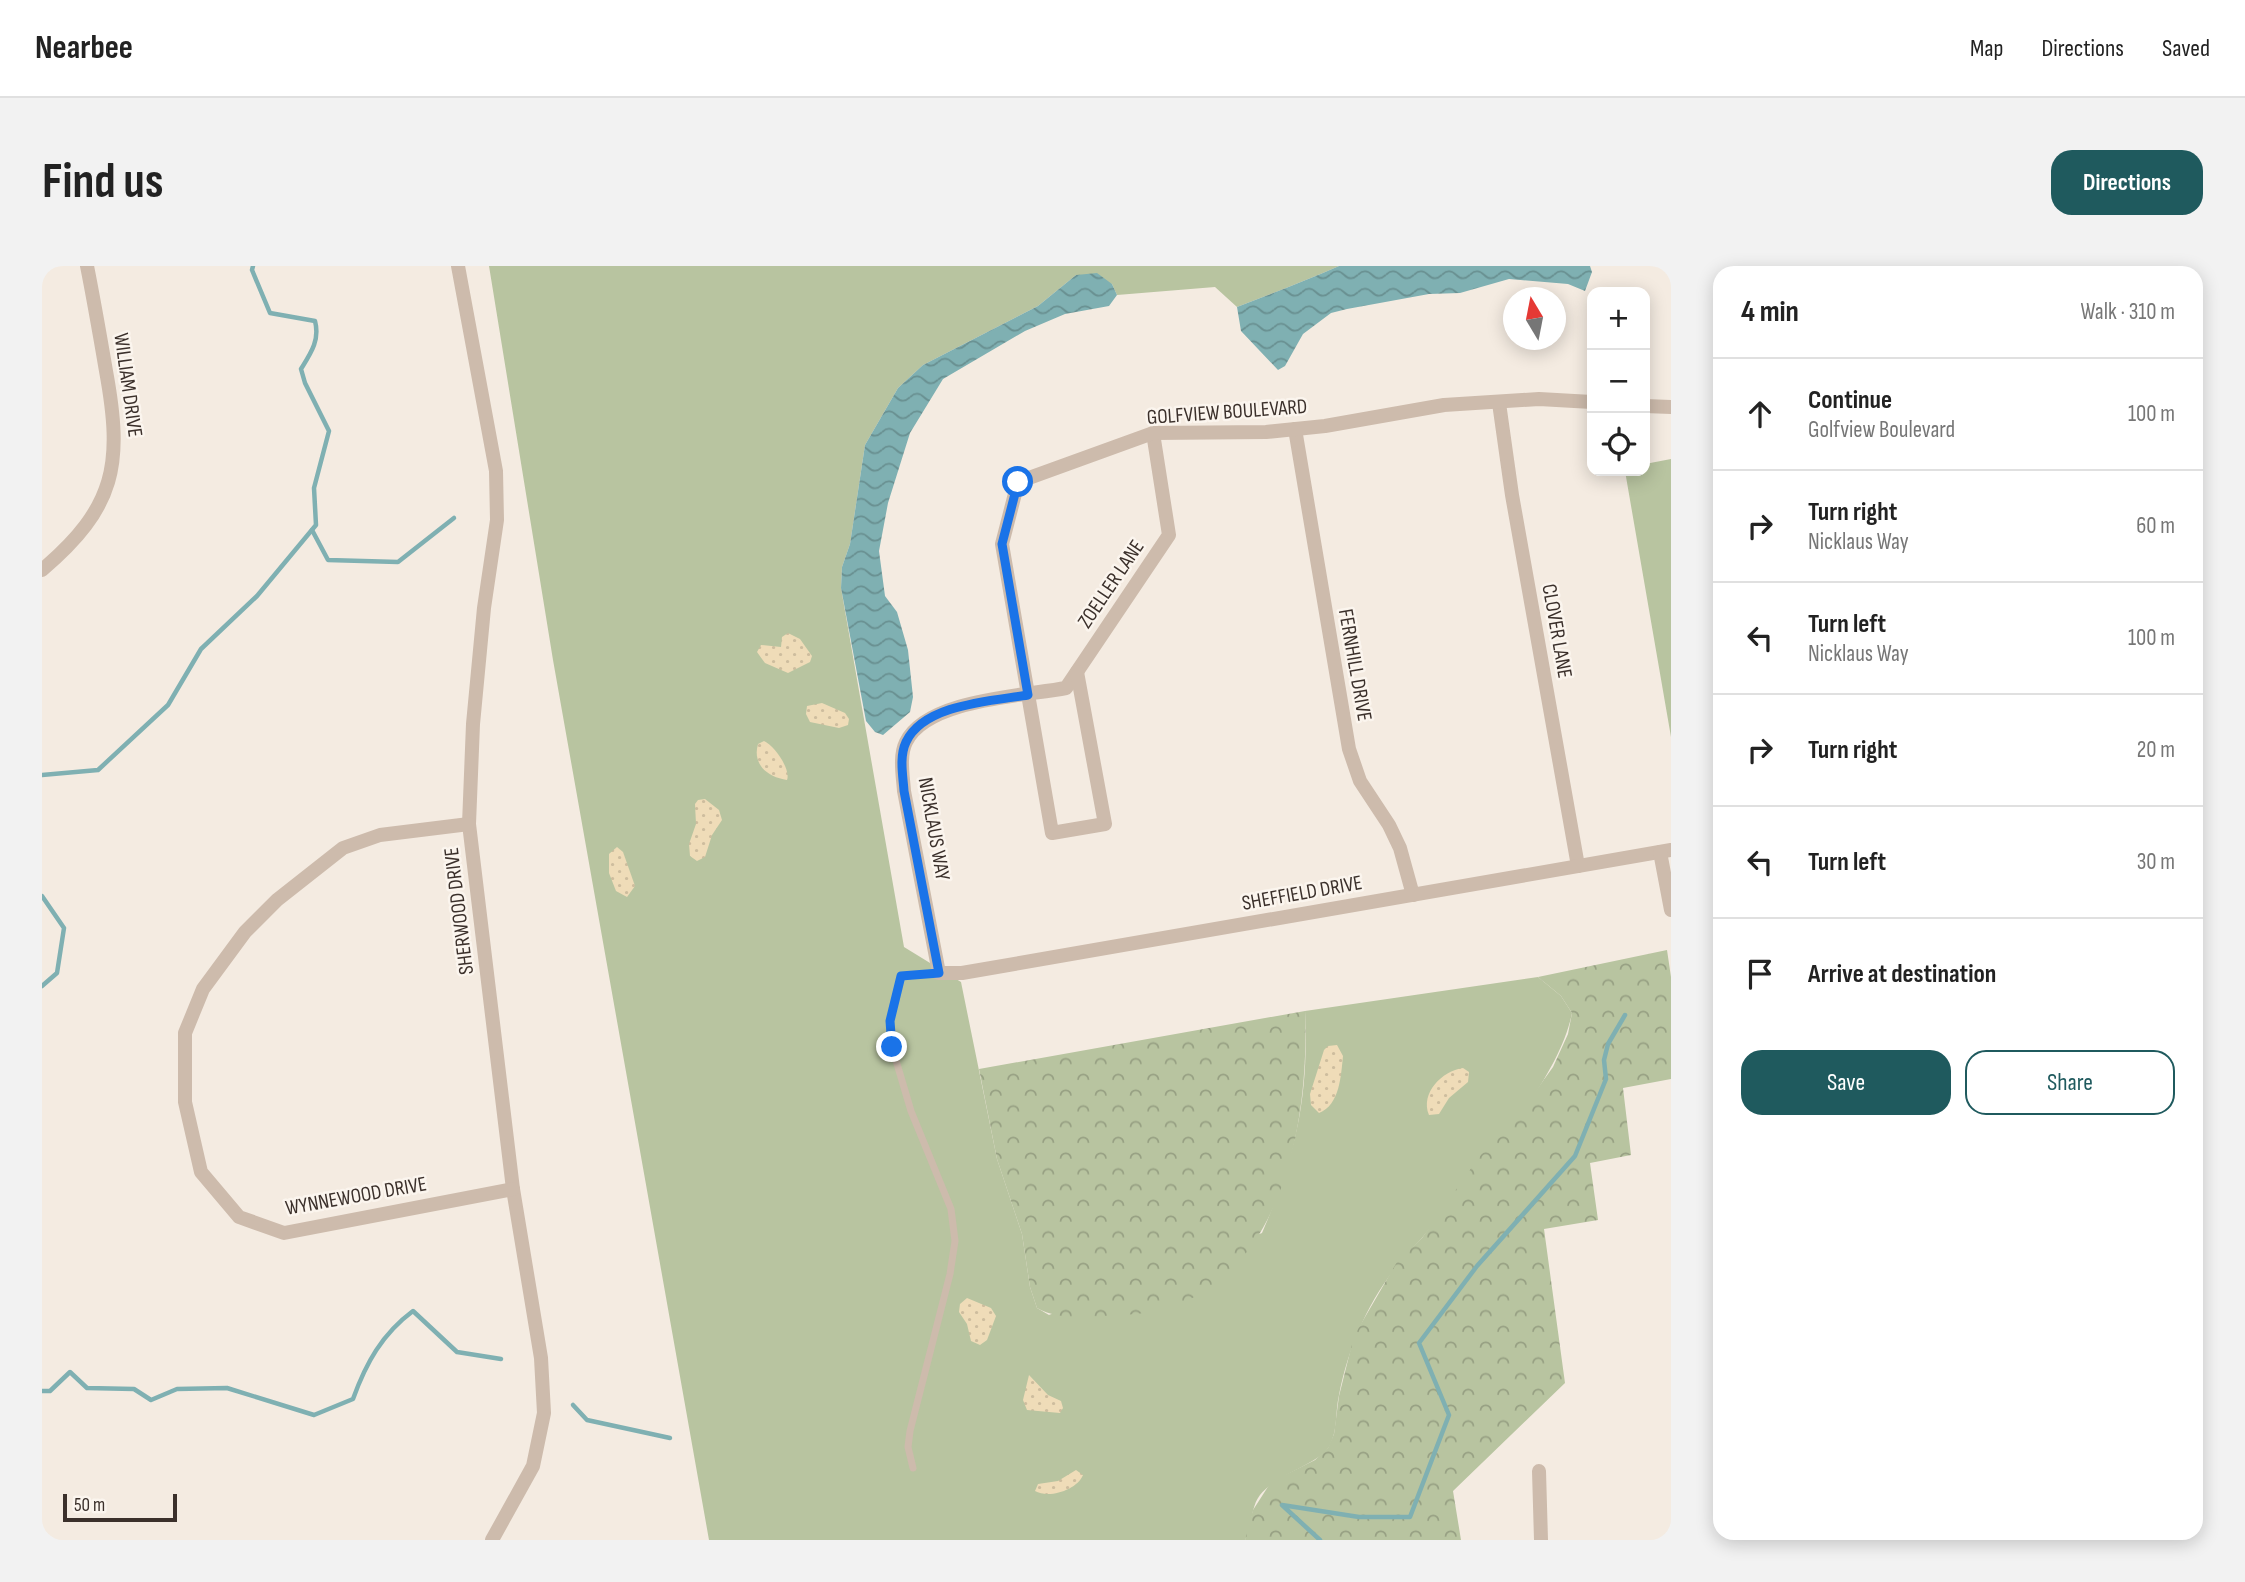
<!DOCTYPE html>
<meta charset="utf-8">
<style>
:root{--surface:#fff;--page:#f2f2f2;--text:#222;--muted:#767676;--line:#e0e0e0;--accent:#1f5a5e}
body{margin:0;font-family:"Sofia Sans Condensed",sans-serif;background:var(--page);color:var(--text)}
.controls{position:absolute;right:21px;top:21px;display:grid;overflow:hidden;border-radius:14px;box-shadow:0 4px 18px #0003}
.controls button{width:63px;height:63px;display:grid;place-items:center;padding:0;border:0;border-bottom:2px solid var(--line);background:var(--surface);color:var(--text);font:35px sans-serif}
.compass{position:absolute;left:1461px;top:21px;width:63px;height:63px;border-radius:50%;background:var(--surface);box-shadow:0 4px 18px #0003;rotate:350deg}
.scale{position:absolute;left:21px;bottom:18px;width:114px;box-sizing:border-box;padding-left:7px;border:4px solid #3b302b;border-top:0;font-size:19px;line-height:24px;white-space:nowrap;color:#3b302b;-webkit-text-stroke:5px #fbf5ee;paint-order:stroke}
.stop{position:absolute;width:21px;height:21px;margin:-16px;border:5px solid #1a73e8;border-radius:50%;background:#fff}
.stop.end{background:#1a73e8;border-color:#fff;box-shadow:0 2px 7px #0008}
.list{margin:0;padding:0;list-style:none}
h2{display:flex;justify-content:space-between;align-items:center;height:91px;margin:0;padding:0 28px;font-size:30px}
h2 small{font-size:23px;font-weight:400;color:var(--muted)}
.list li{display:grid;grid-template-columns:46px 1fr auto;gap:21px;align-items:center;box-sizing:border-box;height:112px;padding:0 28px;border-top:2px solid var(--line)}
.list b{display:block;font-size:26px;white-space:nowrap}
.list p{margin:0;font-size:23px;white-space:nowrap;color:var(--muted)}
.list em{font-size:23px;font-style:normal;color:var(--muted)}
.actions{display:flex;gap:14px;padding:21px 28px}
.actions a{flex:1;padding:16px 0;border:2px solid var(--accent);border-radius:21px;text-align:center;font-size:24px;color:var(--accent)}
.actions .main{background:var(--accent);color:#fff}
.icon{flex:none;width:38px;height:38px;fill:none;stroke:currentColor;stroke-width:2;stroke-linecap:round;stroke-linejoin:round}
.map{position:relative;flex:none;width:1629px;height:1274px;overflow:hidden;border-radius:21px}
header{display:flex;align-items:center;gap:42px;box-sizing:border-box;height:98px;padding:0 35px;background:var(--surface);border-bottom:2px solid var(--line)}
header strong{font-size:33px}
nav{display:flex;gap:38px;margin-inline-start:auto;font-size:24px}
.intro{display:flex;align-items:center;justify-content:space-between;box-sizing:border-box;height:168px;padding:0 42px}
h1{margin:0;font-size:49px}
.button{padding:18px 32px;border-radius:21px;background:var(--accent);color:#fff;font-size:24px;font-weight:700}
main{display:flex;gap:42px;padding:0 42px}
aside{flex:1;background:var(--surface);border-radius:21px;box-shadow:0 4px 18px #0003}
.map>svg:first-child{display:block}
.grass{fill:#b8c4a0}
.forest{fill:url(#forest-crowns)}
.sand{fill:url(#sand-dots)}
.water{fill:url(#water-waves)}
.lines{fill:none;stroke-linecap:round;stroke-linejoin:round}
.stream{stroke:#7fb0b2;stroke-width:4.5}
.lane{stroke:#cdbbac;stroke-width:7}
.street{stroke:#cdbbac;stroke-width:14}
.route{stroke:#1a73e8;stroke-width:9}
.labels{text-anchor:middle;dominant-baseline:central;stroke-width:5;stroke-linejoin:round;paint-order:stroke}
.street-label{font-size:21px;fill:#3b302b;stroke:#fbf5ee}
</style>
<header>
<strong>Nearbee</strong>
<nav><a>Map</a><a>Directions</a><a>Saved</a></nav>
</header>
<div class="intro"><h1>Find us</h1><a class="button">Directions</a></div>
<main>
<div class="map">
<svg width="1629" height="1274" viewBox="0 0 1629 1274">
<defs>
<pattern id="forest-crowns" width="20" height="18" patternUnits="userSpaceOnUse" patternTransform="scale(1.75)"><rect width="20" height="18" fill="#b8c4a0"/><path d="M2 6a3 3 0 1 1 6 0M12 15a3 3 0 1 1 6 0" fill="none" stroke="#97a083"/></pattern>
<pattern id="sand-dots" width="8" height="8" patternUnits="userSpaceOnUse" patternTransform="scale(1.75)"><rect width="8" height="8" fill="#efdcb8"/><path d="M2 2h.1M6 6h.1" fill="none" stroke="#cebd9e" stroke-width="1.8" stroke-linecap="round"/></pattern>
<pattern id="water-waves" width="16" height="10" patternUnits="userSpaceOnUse" patternTransform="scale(1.75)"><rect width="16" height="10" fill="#7fb0b2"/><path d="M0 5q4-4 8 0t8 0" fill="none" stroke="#699091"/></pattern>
</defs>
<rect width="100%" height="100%" fill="#f4ebe1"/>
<!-- grass -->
<g class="grass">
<path d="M447 0H1297C1263 15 1229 28 1195 41L1173 21 1075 29 1070 18 1034 9 996 40 881 99 856 122 823 179 808 278 800 301 799 322 862 681 919 716 955 893 980 968 988 1021 995 1042 1007 1049 1220 967C1254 888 1267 832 1263 745L1496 711 1519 730 1530 747C1516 819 1427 913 1380 972 1336 1015 1309 1068 1297 1129 1293 1146 1296 1165 1287 1181 1276 1198 1235 1208 1218 1229 1208 1242 1211 1260 1203 1274H667L511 394Z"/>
<polygon points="1629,193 1629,471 1583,205 1603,205 1603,198"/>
</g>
<!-- forest -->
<g class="forest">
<polygon points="1625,684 1629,711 1629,813 1581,822 1589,889 1548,897 1556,954 1502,963 1523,1117 1411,1225 1419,1274 1203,1274 1211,1244 1229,1216 1273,1194 1286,1182 1292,1168 1297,1130 1312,1070 1355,996 1380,972 1437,891 1478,847 1511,801 1526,768 1530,747 1519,730 1496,711"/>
<path d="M1263 745C1268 869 1234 1045 1079 1049 1051 1050 1020 1056 995 1042L988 1021 980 968 955 893 937 803Z"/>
</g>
<!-- sand -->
<g class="sand">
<polygon points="746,367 758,373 770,390 768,396 746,407 723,397 715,386 719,379 739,381 740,371"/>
<polygon points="780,437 803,447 807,453 806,459 797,462 768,456 764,448 765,440"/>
<path d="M722 475C733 480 749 504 745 514 726 511 710 499 716 478Z"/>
<polygon points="663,533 677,544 680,554 670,569 663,591 655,595 648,590 647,578 654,558 653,538 656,534"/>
<polygon points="575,581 581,586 593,620 585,631 574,625 567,607 567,588"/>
<path d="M1295 779 1301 790C1299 809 1298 839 1277 847L1269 839 1268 828 1282 784 1286 780Z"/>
<path d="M1421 802 1427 806 1426 816 1407 832 1397 848 1387 849C1378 827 1400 805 1421 802Z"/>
<polygon points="925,1032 949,1042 954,1050 945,1074 938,1079 929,1075 925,1058 917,1046 918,1038"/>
<polygon points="987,1109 1006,1129 1019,1135 1021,1142 1018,1147 985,1144 981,1134"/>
<path d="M1034 1204 1041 1209C1035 1224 1007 1233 993 1225L996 1218 1016 1215Z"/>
</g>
<!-- water -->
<g class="water">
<path d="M1297 0H1548L1550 6 1543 25 1526 18 1467 13 1418 27 1387 28 1305 43 1289 47 1261 68 1243 100 1236 104 1199 65 1195 41C1229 28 1263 15 1297 0Z"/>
<polygon points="1055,7 1070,18 1075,29 1067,40 1023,48 983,65 901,113 868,167 846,237 837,285 843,330 855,346 866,384 871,431 868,446 841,469 833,466 824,455 799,322 800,301 808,278 823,179 856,122 881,99 996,40 1034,9"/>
</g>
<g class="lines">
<!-- stream -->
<g class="stream">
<polyline points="270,264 286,294 356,296 412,252"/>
<path d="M0 509 56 504 126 439 159 383 215 330 274 259 272 222 287 165 263 117 259 103C269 87 278 74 273 55L228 47 210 4 211 0"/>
<polyline points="0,630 22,662 15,707 0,720"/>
<path d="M0 1125H8L28 1106 45 1122 92 1123 109 1134 135 1123 185 1122 272 1149 311 1133C324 1097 340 1068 371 1045L415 1086 459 1093"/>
<polyline points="531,1139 545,1154 628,1172"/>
<polyline points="1278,1274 1240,1239 1317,1251 1368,1251 1407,1149 1377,1077 1435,1000 1533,890 1564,813 1562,794 1566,778 1583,749"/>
</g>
<!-- lane -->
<polyline class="lane" points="871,1202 866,1181 868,1165 908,1008 913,975 909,943 869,845 850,781 848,755 859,710 897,707"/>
<!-- street -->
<g class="street">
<polyline points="416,0 454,205 455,254 442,342 431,458 427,558 471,923 499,1092 502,1147 491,1200 450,1274"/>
<polyline points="1457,137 1470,229 1536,600"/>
<polyline points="1603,140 1629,141"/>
<polyline points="1253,163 1307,483 1318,515 1347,559 1358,582 1371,629"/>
<path d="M1111 167 1127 269 1024 422C982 430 885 433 864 476 857 490 861 510 862 525L897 707H920L1629 584"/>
<path d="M0 304C74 241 81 198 64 105 58 70 52 35 45 0"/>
<polyline points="1035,406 1063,558 1010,567 960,278 976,216 1111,167 1224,166 1283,160 1402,139 1497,133 1550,136"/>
<polyline points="427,558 338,569 301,582 235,634 203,666 161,723 143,767 143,836 159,906 197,951 242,967 471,923"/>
<polyline points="1618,586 1629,644"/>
<polyline points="1497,1205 1499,1274"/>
</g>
</g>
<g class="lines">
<!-- route -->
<path class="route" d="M850 781 848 755 859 710 897 707 862 525C861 510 857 491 864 476 882 438 950 435 986 429L960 278 976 216"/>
</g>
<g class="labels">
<!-- street labels -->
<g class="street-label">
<text transform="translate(86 119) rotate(82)">WILLIAM DRIVE</text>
<text transform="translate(1185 146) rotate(-4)">GOLFVIEW BOULEVARD</text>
<text transform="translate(1069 318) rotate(-56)">ZOELLER LANE</text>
<text transform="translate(1515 365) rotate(80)">CLOVER LANE</text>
<text transform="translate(1313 399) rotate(80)">FERNHILL DRIVE</text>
<text transform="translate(892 563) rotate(80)">NICKLAUS WAY</text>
<text transform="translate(1260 627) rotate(-10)">SHEFFIELD DRIVE</text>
<text transform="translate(417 645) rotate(-97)">SHERWOOD DRIVE</text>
<text transform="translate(314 930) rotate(-10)">WYNNEWOOD DRIVE</text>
</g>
</g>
</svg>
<div class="controls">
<button>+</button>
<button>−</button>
<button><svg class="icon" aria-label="locate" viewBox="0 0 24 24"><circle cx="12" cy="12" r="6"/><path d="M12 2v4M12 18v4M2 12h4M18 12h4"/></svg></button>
</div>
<svg class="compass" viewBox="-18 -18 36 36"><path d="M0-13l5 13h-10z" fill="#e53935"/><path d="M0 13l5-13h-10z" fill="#767676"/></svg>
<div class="scale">50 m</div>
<div class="stop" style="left:976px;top:216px"></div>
<div class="stop end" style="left:850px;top:781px"></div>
</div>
<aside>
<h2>4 min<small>Walk · 310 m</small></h2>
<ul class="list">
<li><svg class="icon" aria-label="ahead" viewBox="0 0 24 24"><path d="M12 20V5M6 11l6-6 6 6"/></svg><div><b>Continue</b><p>Golfview Boulevard</p></div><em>100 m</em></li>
<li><svg class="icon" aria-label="right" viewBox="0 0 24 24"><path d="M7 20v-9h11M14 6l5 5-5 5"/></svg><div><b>Turn right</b><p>Nicklaus Way</p></div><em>60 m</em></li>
<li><svg class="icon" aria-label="left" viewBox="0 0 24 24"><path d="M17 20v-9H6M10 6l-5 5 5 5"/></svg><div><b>Turn left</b><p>Nicklaus Way</p></div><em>100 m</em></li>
<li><svg class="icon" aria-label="right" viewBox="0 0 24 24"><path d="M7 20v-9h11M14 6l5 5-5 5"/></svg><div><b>Turn right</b></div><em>20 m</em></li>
<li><svg class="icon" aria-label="left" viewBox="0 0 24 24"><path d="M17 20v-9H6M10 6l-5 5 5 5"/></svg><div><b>Turn left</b></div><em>30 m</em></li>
<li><svg class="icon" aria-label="arrive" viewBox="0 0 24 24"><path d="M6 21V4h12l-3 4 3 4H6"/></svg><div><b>Arrive at destination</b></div></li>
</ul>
<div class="actions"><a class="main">Save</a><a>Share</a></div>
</aside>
</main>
